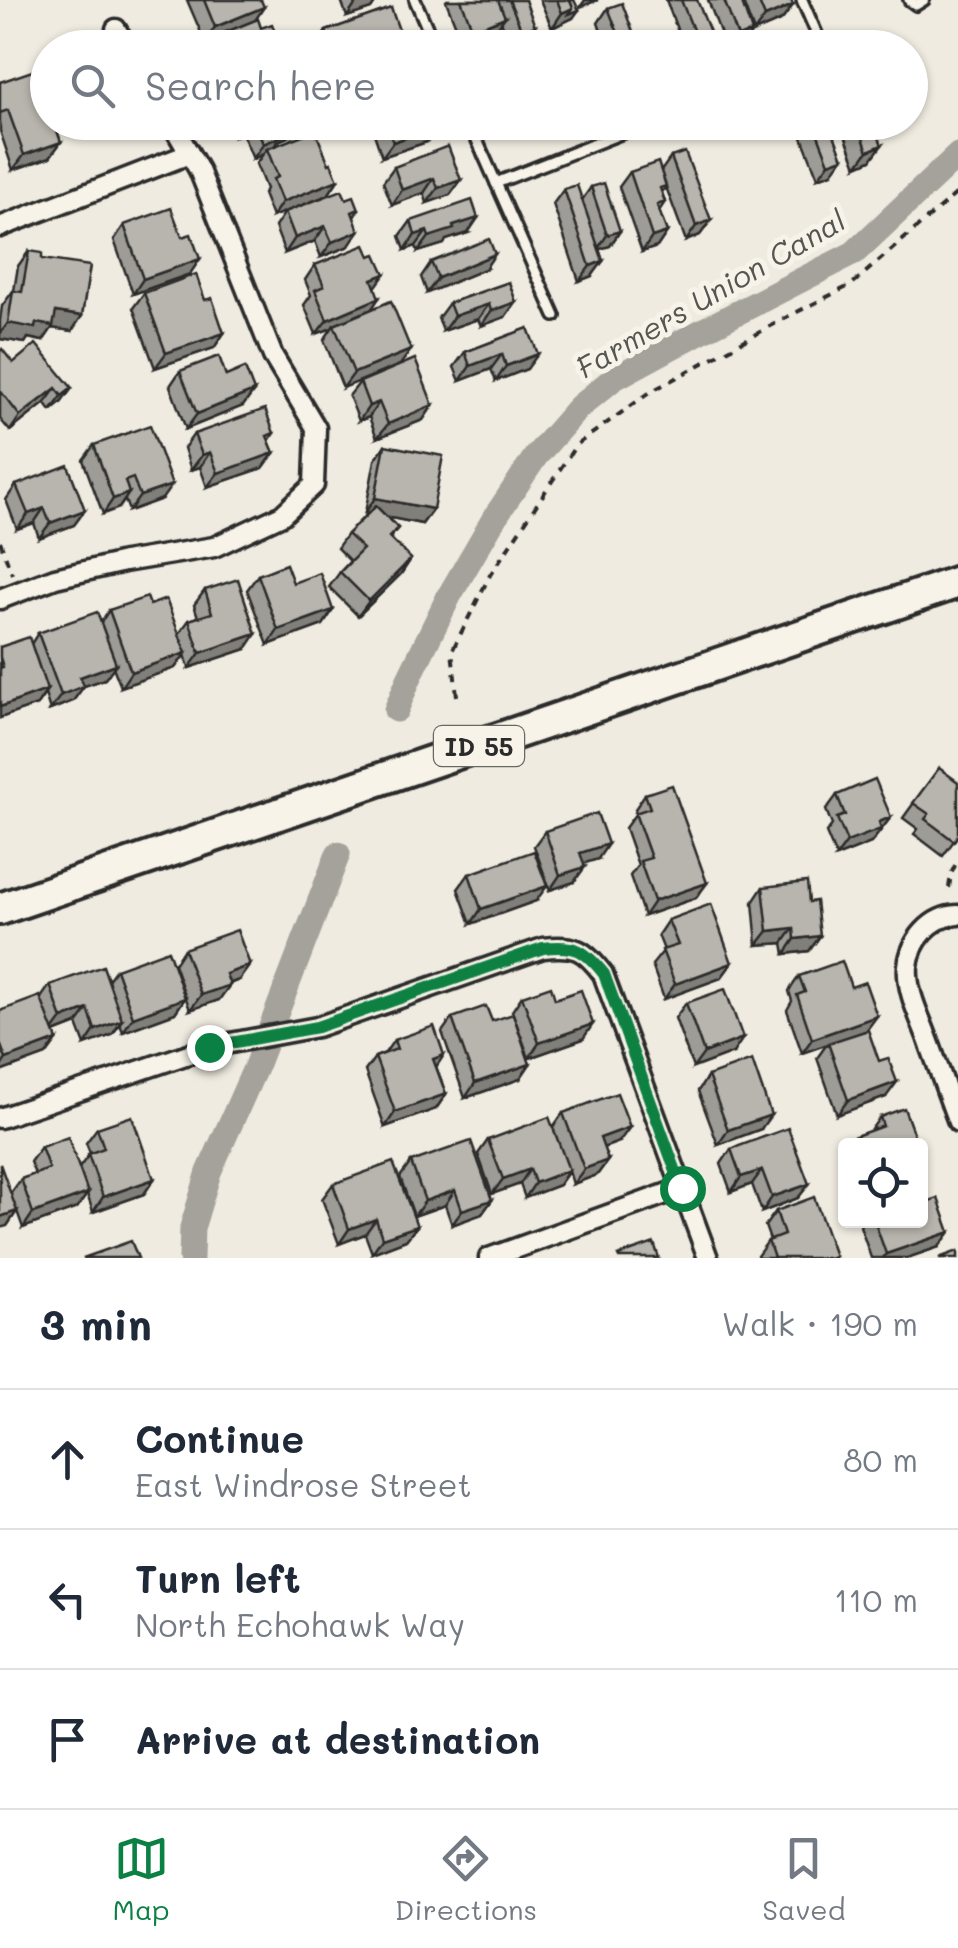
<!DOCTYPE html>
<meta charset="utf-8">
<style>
:root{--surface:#fff;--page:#f6f6f7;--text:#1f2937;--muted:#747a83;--line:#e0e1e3;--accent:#0b8043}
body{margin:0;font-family:Mali,sans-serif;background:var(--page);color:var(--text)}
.controls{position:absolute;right:30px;bottom:30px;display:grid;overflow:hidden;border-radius:10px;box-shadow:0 2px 8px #0004}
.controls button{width:90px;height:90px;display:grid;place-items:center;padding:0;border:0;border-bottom:2px solid var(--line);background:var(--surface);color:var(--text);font:50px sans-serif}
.stop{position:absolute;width:30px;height:30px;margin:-22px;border:8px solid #0b8043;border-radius:50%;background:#fff}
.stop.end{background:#0b8043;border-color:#fff;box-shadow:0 2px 10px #0008}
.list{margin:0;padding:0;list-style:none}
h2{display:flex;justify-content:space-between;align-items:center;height:130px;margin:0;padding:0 40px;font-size:42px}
h2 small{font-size:32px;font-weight:400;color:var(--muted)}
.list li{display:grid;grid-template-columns:65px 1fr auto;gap:30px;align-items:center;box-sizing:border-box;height:140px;padding:0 40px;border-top:2px solid var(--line)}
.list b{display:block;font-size:38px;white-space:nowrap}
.list p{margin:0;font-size:32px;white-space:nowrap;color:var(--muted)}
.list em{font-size:32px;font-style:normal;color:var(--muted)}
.icon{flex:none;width:55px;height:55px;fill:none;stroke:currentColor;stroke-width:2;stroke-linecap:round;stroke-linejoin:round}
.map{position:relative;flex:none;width:958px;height:1258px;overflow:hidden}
.search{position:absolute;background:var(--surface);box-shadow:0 2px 8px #0004;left:30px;right:30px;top:30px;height:110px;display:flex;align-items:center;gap:25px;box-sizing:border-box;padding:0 35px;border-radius:55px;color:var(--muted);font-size:38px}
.sheet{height:550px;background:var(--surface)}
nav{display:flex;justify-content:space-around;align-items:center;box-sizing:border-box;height:140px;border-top:2px solid var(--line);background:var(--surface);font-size:28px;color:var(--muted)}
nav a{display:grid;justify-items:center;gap:5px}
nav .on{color:var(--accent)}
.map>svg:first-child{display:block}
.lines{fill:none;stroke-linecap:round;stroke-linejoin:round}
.canal{stroke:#a4a29a;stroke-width:25}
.service-casing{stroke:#2b2b2b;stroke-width:16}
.minor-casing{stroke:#2b2b2b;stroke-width:25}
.trunk-casing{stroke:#2b2b2b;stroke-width:38}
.path{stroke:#2b2b2b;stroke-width:4;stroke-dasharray:8 8;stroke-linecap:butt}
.service{stroke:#f7f3e8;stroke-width:9}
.minor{stroke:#f7f3e8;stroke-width:18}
.trunk{stroke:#f7f3e8;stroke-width:30}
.wall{fill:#9e9c96;stroke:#2b2b2b;stroke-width:2.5}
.shaded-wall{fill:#817f7a;stroke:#2b2b2b;stroke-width:2.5}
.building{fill:#b8b5ae;stroke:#2b2b2b;stroke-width:2.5}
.route{stroke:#0b8043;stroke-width:12}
.labels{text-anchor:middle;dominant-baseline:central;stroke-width:10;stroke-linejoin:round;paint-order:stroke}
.shield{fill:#f7f3e8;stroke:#686764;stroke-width:2.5}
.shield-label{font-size:25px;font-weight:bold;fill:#2b2b2b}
.water-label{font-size:30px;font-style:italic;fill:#555552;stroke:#f7f3e8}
</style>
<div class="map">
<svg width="958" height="1258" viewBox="0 0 958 1258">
<rect width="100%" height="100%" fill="#efebe0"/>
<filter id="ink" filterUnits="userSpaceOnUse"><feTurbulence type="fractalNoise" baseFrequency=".01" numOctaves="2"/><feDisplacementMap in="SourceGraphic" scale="20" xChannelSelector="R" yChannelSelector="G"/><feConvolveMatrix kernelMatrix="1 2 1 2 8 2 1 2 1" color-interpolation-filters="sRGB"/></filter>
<g filter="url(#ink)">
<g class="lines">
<!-- canal -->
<g class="canal">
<polyline points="396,710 411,674 449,596 495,517 536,456 578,408 613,379 694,335 854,253 958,155"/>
<polyline points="191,1258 192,1228 209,1172 256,1066 338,854"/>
</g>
<defs>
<g id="service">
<polyline points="415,0 436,48"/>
<polyline points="802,0 823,48"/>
<polyline points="909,0 916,5 924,0"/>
<polyline points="469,122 555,316"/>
<polyline points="496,183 650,122"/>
</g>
<g id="minor">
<polyline points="116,29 127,48"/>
<polyline points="0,227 189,154"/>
<polyline points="0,599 55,578 124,562 214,547 282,515 314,485 316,428 273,356 199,170 171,122"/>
<path d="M958 915C931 916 911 940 908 966 906 989 918 1013 926 1034 937 1063 947 1093 958 1122"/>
<path d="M0 1118 209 1047 317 1027 543 948C575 944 584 949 603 974L708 1258"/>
<polyline points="489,1258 682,1188"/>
</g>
<polyline id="trunk" points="0,909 958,582"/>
</defs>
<!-- service casing -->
<use href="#service" class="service-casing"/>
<!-- minor casing -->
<use href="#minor" class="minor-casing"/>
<!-- trunk casing -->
<use href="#trunk" class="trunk-casing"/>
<!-- path -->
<g class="path">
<polyline points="0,541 12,574"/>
<polyline points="457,696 452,651 490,575 576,445 652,391 789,316 851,285 958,192"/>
<polyline points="949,888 951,874 958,859"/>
</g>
<!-- service -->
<use href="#service" class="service"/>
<!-- minor -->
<use href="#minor" class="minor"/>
<!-- trunk -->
<use href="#trunk" class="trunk"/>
</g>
<!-- wall -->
<g class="wall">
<polygon points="187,0 261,0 255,21 281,48 201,48 205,42"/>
<polygon points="341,0 377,0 371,9 347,17"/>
<polygon points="447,0 525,0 525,41 511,46 501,21 494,32 463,44 446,1"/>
<polygon points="540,0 574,0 573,18 552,28"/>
<polygon points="666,0 697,0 710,48 684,48"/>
<polygon points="708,0 741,0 742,47 726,48"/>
<polygon points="742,0 791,0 793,5 782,20 754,32"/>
<polygon points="391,8 389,47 316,48 316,46 326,31"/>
<polygon points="608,8 639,48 607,48 598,23"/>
<polygon points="0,82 44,96 59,122 56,128 61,142 50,157 13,170 0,131"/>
<polygon points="229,122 304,122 297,133 278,141 275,146 329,164 338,180 328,195 272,217 263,194 266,189 256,164 263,154 253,159 242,133 235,136"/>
<polygon points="376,122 436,122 427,142 382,157 372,128"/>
<polygon points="796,122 829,122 832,173 818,178"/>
<polygon points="840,122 873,122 871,160 857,166"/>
<polygon points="671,157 711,220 700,235 686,241 666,187 662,192 665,202 659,211 667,232 657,247 642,252 619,187 630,172 661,171"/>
<polygon points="394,167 461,180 450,195 427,203 424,193 392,205 383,182"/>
<polygon points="591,187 620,231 610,246 599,249 603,261 592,276 579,281 553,204 564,189 582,200"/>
<polygon points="346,199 359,209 354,217 349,246 321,257 315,241 285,253 275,227 285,212"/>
<polygon points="411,221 468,233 446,240 444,244 418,252 416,246 405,250 400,236"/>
<polygon points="124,225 190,274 133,294 114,240"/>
<polygon points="29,251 42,259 72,331 52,328 43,341 28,338 25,343 0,339 0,320 2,306 13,291 14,291 18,266"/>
<polygon points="431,262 485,269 427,293 421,277"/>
<polygon points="315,265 375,288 371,310 411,350 343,388 324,340 332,328 316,334 304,305 311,295 305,280"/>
<polygon points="509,282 505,317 481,326 478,319 443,331 438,318 449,303"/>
<polygon points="144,293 224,333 214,348 155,368 133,308"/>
<polygon points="528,328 527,369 496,381 491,369 460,381 454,367 465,352"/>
<polygon points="0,351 13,363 72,388 61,403 51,411 45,403 10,431 0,419"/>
<polygon points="180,371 226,376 254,391 243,406 186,429 170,386"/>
<polygon points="360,382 433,405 423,420 377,438 369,417 359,421 349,396"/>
<polygon points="274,433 269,441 274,453 263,468 207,487 200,467 191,470 184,448 194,434"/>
<polygon points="94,445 162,499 129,511 125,500 119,508 103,514 83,460"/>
<polygon points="385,445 433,509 422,524 387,517 398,528 390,538 411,559 401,574 358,616 329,587 340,572 350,561 337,548 347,534 368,513 365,513 375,460"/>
<polygon points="16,485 85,510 74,525 39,538 34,523 17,529 6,500"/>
<polygon points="258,575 293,583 333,610 323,625 268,645 247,590"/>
<polygon points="205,590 246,649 189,668 185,654 175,668 121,687 113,667 105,679 84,686 73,701 50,710 45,694 37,705 0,718 0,647 31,644 38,633 101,622 109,610 150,605 179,634 189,620 198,617 194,605"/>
<polygon points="939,768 958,835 943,856 914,834 918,829 903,818"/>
<polygon points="645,794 707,883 696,898 644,916 630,876 638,865 625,828 636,813 635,809"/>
<polygon points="837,795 891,817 871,843 836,857 826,833 832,825 826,810"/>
<polygon points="545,831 598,859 584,863 574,882 550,890 534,846"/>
<polygon points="469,874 536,901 471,924 458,889"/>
<polygon points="763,887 809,902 820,936 809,951 785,954 783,943 757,945 753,902"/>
<polygon points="668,920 732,963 721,978 664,999 652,965 664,950 658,935"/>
<polygon points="184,949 239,980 229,984 219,1000 190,1010 174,964"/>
<polygon points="116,969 185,998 175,1013 123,1032 120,1024 112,1035 85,1045 77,1024 54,1033 57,1040 46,1055 0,1072 0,1011 41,998 50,985 108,980"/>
<polygon points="799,976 866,1030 886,1097 837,1115 817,1058 827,1044 802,1053 787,1010 792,1001 789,991"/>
<polygon points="522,996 555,999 583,1039 529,1058 512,1011"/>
<polygon points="686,1003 733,1053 693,1068 675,1018"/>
<polygon points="452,1018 492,1021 520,1079 465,1098 442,1032"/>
<polygon points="394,1040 436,1066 446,1094 436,1109 385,1127 365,1071 375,1057 385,1053"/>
<polygon points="708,1076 761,1129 718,1145 698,1091"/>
<polygon points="563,1113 619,1142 603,1148 608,1160 597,1175 573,1184 569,1171 559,1185 525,1198 520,1184 492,1194 478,1154 488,1140 553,1127"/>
<polygon points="880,1117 918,1146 847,1146 853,1137 870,1131"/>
<polygon points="97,1128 154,1179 144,1194 93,1212 87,1194 77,1208 23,1228 17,1211 7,1226 11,1193 21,1179 35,1174 30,1162 41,1147 79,1168 90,1153 86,1143"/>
<polygon points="731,1149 809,1184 798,1198 762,1212 752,1184 731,1192 721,1164"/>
<polygon points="411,1162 492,1200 482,1214 452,1225 445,1205 414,1216 400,1177"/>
<polygon points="333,1184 417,1226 406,1240 372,1253 365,1234 339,1244 322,1199"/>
<polygon points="776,1211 835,1256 834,1258 758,1258 757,1256 768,1241 770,1240 765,1226"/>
<polygon points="864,1220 920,1220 939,1247 907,1258 871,1258 860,1226"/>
</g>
<!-- shaded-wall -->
<g class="shaded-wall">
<polygon points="363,0 377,0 371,9 347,17 357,2"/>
<polygon points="585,0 598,0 580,7"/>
<polygon points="793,5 782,20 754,32 765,17"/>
<polygon points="264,7 254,22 206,40 215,27"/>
<polygon points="573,8 579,10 573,18 552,28 562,13"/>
<polygon points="505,17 494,32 463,44 473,30"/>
<polygon points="535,26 525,41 511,46 522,31"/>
<polygon points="752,32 742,47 731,48 738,37"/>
<polygon points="400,33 389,47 360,48 361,46"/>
<polygon points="358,36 350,48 329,48 331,45"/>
<polygon points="244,122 250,122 242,133 235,136"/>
<polygon points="297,122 304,122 297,133 278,141 271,151 267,149 263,154 253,159 263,144 279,130"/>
<polygon points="437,127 427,142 382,157 393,142"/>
<polygon points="61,142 50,157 13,170 24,155"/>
<polygon points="882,145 871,160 857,166 868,151"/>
<polygon points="843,158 832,173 818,178 829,163"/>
<polygon points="434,178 424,193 392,205 402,190"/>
<polygon points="338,180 328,195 272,217 282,202"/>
<polygon points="461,180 450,195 427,203 438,188"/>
<polygon points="478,218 468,233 446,240 444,244 418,252 429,237 453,226"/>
<polygon points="711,220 700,235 686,241 696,226"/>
<polygon points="325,226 315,241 285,253 295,238"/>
<polygon points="359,231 349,246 321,257 332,242"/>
<polygon points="427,231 416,246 405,250 415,235"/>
<polygon points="620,231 610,246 597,250 607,235"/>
<polygon points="667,232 657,247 642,252 652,237"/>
<polygon points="495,254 485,269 427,293 438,278"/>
<polygon points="200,259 190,274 133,294 143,279"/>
<polygon points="603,261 592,276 579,281 590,266"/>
<polygon points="385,274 374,289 372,279"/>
<polygon points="379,298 369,313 334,325 332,328 316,334 327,320"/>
<polygon points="516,302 505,317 481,326 491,311"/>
<polygon points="489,304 478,319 443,331 454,316"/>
<polygon points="56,312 82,316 72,331 52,328 43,341 28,338 25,343 0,339 0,334 8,323 36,323"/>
<polygon points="224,333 214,348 155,368 166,353"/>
<polygon points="411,350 400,365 343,388 354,373"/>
<polygon points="502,354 491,369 460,381 470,366"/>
<polygon points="538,354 527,369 496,381 506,366"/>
<polygon points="56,388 45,403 10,431 20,416"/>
<polygon points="72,388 61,403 51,411 62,396"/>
<polygon points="254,391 243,406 186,429 197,414"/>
<polygon points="379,402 369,417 359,421 369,406"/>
<polygon points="433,405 423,420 377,438 388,424"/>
<polygon points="210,452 200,467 191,470 202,455"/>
<polygon points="274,453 263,468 207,487 218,473"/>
<polygon points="172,485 162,499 129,511 140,496"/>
<polygon points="129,493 119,508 103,514 113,499"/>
<polygon points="375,498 433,509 422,524 365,513"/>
<polygon points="44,508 34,523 17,529 28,514"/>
<polygon points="85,510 74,525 39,538 50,523"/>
<polygon points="411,559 401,574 358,616 369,601"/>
<polygon points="333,610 323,625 268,645 278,630"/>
<polygon points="256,634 246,649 189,668 200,653"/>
<polygon points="186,653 175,668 121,687 131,672"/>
<polygon points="116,664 105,679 84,686 73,701 50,710 61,695 80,677"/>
<polygon points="47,690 37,705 0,718 0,707"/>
<polygon points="891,817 871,843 836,857 847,842 879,822"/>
<polygon points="608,844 598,859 570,868 580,853"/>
<polygon points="585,867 574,882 550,890 560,875"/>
<polygon points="707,883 696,898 644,916 654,901"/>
<polygon points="547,886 536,901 471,924 481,909"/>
<polygon points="794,928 783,943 757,945 768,931"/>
<polygon points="820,936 809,951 785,954 795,939"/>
<polygon points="732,963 721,978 664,999 675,984"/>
<polygon points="250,965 239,980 215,989 226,974"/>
<polygon points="230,985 219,1000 190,1010 201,995"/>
<polygon points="185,998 175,1013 123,1032 133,1017"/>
<polygon points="88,1009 77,1024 51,1034 62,1019"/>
<polygon points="877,1016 866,1031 802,1053 812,1039"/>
<polygon points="122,1020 112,1035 85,1045 95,1030"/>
<polygon points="593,1024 583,1039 529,1058 539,1043"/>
<polygon points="743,1038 733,1053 693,1068 704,1053"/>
<polygon points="57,1040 46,1055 0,1072 0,1068 6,1059"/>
<polygon points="444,1055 434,1070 433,1059"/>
<polygon points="530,1064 520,1079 465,1098 475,1083"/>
<polygon points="897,1082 886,1097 837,1115 848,1100"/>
<polygon points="446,1094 436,1109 385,1127 395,1112"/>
<polygon points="771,1115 761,1129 718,1145 728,1130"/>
<polygon points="630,1127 619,1142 589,1153 600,1138"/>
<polygon points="608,1160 597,1175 573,1184 584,1169"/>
<polygon points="530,1169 520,1184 492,1194 503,1179"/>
<polygon points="569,1170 559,1185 525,1198 535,1183"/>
<polygon points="762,1170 752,1184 731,1192 741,1177"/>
<polygon points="154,1179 144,1194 93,1212 103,1197"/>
<polygon points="809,1184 798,1198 762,1212 772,1197"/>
<polygon points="455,1190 445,1205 414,1216 425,1201"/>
<polygon points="88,1193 77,1208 23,1228 33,1213"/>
<polygon points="492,1200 482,1214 452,1225 462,1210"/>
<polygon points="17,1211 7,1226 0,1228 0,1217"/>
<polygon points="376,1219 365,1234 339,1244 349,1229"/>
<polygon points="417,1226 406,1240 372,1253 382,1238"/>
<polygon points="950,1232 939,1247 907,1258 883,1258 886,1254"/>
</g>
<!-- building -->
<g class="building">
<polygon points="204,0 261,0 264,7 215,27"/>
<polygon points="461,0 498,0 505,17 473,30"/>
<polygon points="509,0 525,0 535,26 522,31"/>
<polygon points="557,0 570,0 573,8 562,13"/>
<polygon points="570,0 574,0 579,10 569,14 573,8"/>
<polygon points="681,0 697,0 714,42 700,47"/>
<polygon points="724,0 741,0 752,32 738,37"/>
<polygon points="758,0 791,0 793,5 765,17"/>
<polygon points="622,3 639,48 624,48 608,8"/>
<polygon points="391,8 400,33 361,46 358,36 331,45 326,31"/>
<polygon points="258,19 261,28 272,24 281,48 209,48 206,40"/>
<polygon points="592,34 598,48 570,48 568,43"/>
<polygon points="550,38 554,48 537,48 536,43"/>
<polygon points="35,70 44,96 48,95 48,122 54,122 61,142 24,155 8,110 0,113 0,82"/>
<polygon points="255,122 297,122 279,130 282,136 263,144"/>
<polygon points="386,122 436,122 437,127 393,142"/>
<polygon points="813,122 829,122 843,158 829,163"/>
<polygon points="857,122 873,122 882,145 868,151"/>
<polygon points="315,130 329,164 331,163 338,180 282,202 273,179 278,177 267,149"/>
<polygon points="448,146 461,180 438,188 434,178 402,190 394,167"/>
<polygon points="685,152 711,220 696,226 671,157"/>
<polygon points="658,162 666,186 660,188 665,202 657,205 667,232 652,237 630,172"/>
<polygon points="604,183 620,231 607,235 591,187"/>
<polygon points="577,185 603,261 590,266 564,189"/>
<polygon points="342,190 346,199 354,196 359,209 352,212 359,231 332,242 325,226 295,238 285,212"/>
<polygon points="472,200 478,218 453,226 454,229 429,237 427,231 415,235 411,221"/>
<polygon points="171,208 182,237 191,234 200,259 143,279 124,225"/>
<polygon points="489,239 495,254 438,278 431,262"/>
<polygon points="365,245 370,256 376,254 385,274 372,279 379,298 327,320 315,290 324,286 315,265"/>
<polygon points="29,251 42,253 42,259 90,266 82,316 56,312 53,326 36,323 35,328 8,323 13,291 22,292"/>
<polygon points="196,274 205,300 212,298 224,333 166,353 144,293"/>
<polygon points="509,282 516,302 491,311 489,304 454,316 449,303"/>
<polygon points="391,301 411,350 354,373 334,325"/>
<polygon points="528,328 538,354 506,366 502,354 470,366 465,352"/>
<polygon points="36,344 72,388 62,396 56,388 20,416 2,393 0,395 0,351 2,349 13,363"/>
<polygon points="219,356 226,376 245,368 254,391 197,414 180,371"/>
<polygon points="415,359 433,405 388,424 379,402 369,406 360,382"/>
<polygon points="265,409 274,433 267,436 274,453 218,473 210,452 202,455 194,434"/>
<polygon points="150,425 172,485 140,496 133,478 125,481 129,493 113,499 94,445"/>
<polygon points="385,445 443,456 433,509 375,498"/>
<polygon points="68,465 85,510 50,523 44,508 28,514 16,485"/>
<polygon points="376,506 398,528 389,537 411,559 369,601 340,572 363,549 347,534"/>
<polygon points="286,564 293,583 320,573 333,610 278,630 258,575"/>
<polygon points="238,579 256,634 200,653 189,620 212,613 205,590"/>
<polygon points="147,597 150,605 166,599 186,653 131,672 109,610"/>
<polygon points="97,612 116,664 80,677 84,686 61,695 38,633"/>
<polygon points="29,637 47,690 0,707 0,668 3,667 0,657 0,647"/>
<polygon points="939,768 958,782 958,835 954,841 925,819 929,814 913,803"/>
<polygon points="875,779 891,817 879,822 881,829 847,842 837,818 845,815 837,795"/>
<polygon points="672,785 707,883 654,901 640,861 651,858 635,813 650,808 645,794"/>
<polygon points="597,813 608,844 580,853 585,867 560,875 545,831"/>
<polygon points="534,851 547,886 481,909 469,874"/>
<polygon points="807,882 809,902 816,901 820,936 795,939 794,928 768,931 763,887"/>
<polygon points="711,904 732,963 675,984 662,950 678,945 668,920"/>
<polygon points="237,930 250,965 226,974 230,985 201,995 184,949"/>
<polygon points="168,950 185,998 133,1017 116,969"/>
<polygon points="842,961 851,987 865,982 877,1016 812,1039 797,995 805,992 799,976"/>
<polygon points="103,966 122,1020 95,1030 88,1009 62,1019 50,985"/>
<polygon points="551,986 555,999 581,990 593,1024 539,1043 522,996"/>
<polygon points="725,989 743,1038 704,1053 686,1003"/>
<polygon points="40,996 57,1040 6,1059 0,1043 0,1011"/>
<polygon points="486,1006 492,1021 513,1014 530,1064 475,1083 452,1018"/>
<polygon points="434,1026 444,1055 433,1059 446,1094 395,1112 375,1057 397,1049 394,1040"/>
<polygon points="868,1030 879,1061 888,1058 897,1082 848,1100 828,1043"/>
<polygon points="752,1060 771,1115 728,1130 708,1076"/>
<polygon points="617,1093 630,1127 600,1138 608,1160 584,1169 563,1113"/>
<polygon points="904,1108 918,1146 856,1146 853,1137 883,1126 880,1117"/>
<polygon points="132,1116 154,1179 103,1197 88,1154 104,1148 97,1128"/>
<polygon points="549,1117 569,1170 535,1183 530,1169 503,1179 488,1140"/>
<polygon points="788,1128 809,1184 772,1197 762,1170 741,1177 731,1149"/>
<polygon points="68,1137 88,1193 33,1213 21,1179 49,1169 41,1147"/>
<polygon points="471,1141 492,1200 462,1210 455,1190 425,1201 411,1162"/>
<polygon points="393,1162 417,1226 382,1238 376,1219 349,1229 333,1184"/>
<polygon points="0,1164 17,1211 0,1217"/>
<polygon points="920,1192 924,1203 938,1198 950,1232 886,1254 874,1220 920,1220"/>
<polygon points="814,1197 835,1256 828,1258 774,1258 768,1241 784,1235 776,1211"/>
<polygon points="131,1241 138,1258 83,1258"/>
<polygon points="654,1243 659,1258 619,1258 618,1256"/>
<polygon points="958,1251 958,1258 939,1258"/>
</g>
</g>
<g class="lines" filter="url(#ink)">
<!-- route -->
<path class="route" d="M209 1047 317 1027 543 948C575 944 584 949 604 974L682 1188"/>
</g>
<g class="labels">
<!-- shield labels -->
<rect class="shield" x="434" y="726" width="90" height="40" rx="8"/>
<g class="shield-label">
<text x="479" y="746">ID 55</text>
</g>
<!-- water labels -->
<g class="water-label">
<text transform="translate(710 293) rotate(-30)">Farmers Union Canal</text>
</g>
</g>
</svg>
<div class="controls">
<button><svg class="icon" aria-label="locate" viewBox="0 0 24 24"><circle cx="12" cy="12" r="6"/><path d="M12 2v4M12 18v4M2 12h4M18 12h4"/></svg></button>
</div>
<div class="stop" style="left:682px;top:1188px"></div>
<div class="stop end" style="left:209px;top:1047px"></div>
<div class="search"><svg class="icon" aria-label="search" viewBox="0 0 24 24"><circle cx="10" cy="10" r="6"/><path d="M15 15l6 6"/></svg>Search here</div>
</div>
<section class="sheet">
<h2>3 min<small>Walk · 190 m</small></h2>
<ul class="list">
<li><svg class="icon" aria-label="ahead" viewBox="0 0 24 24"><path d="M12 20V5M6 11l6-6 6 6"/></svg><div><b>Continue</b><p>East Windrose Street</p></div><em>80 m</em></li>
<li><svg class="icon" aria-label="left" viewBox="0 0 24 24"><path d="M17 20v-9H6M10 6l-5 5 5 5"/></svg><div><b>Turn left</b><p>North Echohawk Way</p></div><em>110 m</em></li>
<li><svg class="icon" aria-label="arrive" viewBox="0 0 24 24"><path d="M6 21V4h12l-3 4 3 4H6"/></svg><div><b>Arrive at destination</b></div></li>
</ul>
</section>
<nav>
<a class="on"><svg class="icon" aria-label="map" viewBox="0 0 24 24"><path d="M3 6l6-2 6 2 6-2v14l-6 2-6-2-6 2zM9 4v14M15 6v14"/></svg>Map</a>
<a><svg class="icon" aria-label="directions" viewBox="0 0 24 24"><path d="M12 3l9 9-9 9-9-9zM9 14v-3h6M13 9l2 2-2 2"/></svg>Directions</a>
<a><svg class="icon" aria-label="saved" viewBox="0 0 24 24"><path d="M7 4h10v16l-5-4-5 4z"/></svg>Saved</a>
</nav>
